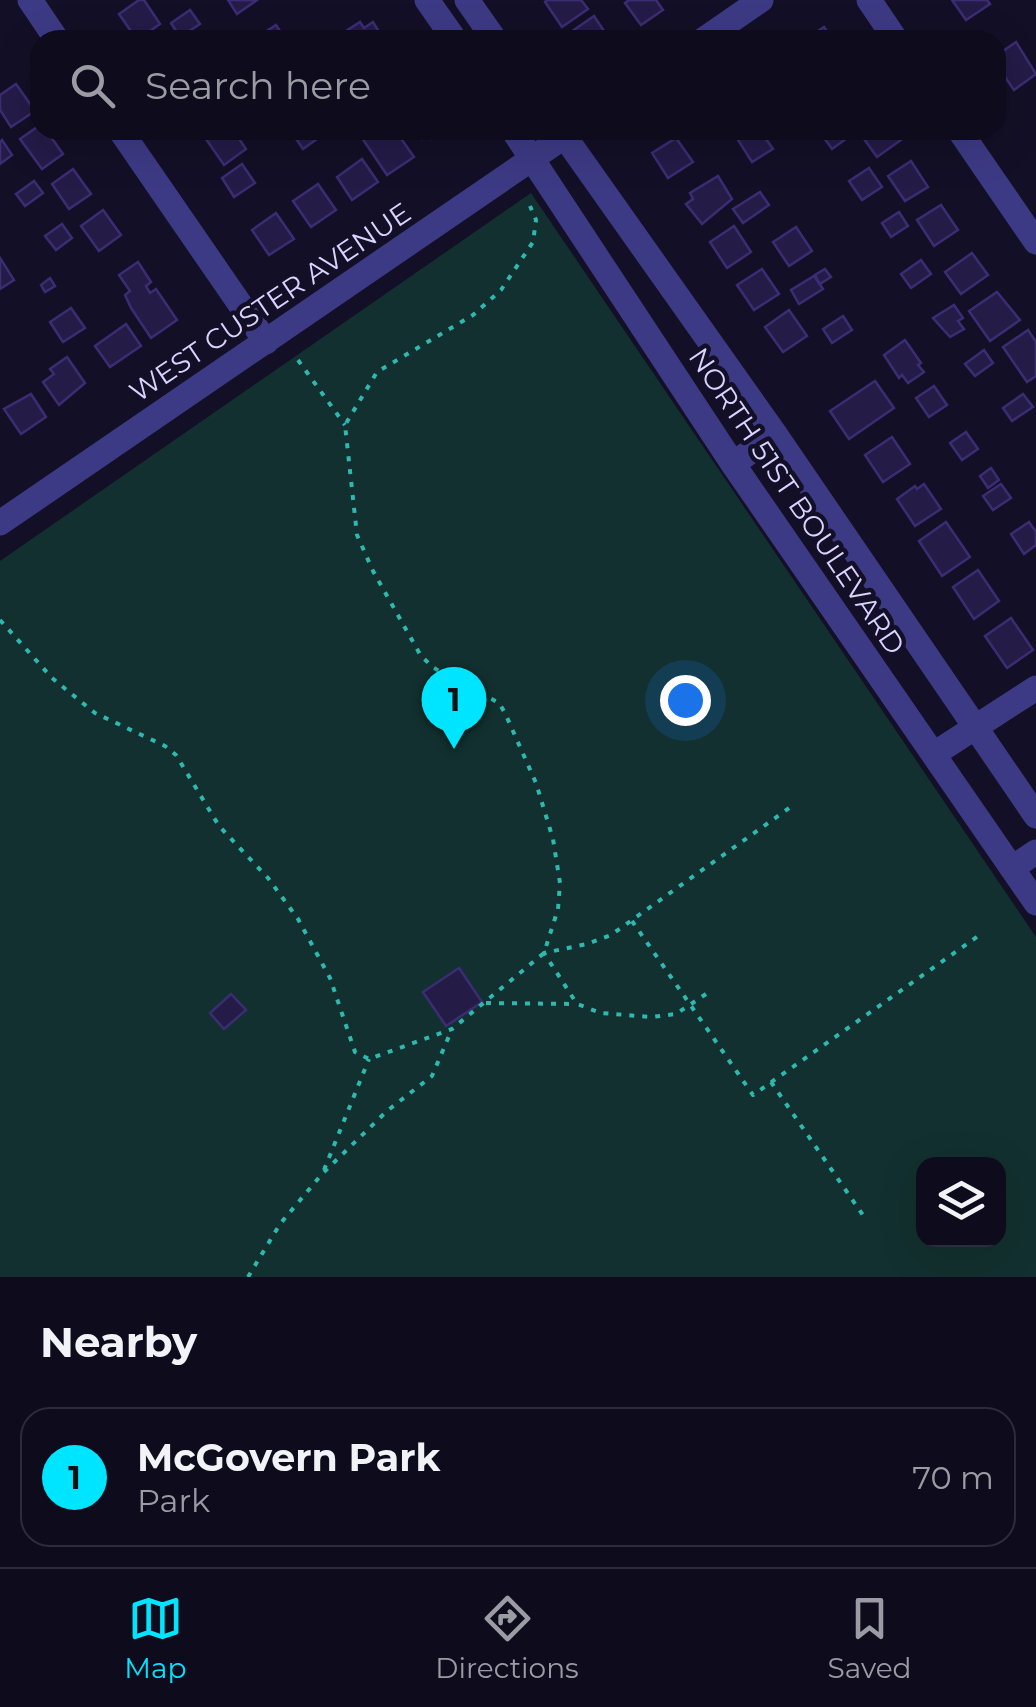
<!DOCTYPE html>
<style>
:root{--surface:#0e0b1c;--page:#171425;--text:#f1f3f6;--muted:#9b9ba3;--line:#2e2b3b;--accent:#00e5ff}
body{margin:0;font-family:Montserrat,sans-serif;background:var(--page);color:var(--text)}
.controls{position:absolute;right:30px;bottom:30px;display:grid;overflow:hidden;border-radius:20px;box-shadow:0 10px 40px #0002}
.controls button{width:90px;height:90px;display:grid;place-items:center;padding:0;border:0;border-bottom:2px solid var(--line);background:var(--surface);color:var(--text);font:50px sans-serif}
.you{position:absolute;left:685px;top:700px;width:35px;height:35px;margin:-25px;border:8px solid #fff;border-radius:50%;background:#1a73e8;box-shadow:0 0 0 15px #1a73e833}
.badge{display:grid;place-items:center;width:65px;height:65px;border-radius:50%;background:var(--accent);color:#111;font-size:32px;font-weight:700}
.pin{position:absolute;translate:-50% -82px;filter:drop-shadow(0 2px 5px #0008)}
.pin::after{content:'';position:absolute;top:52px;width:35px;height:30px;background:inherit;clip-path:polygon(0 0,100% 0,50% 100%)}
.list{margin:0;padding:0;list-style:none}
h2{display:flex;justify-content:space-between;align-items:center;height:130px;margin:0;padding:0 40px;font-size:42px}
h2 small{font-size:32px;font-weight:400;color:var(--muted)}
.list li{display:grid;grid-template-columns:65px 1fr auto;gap:30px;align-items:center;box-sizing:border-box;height:140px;margin:0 20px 20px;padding:0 20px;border:2px solid var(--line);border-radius:30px}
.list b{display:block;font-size:38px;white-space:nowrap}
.list p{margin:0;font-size:32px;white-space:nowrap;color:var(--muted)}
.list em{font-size:32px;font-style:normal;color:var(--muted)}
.icon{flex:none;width:55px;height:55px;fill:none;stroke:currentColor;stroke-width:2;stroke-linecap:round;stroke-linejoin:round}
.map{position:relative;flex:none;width:1036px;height:1277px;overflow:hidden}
.search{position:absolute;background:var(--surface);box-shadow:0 10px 40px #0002;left:30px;right:30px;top:30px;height:110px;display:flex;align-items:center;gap:25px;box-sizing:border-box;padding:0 35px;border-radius:30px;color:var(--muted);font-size:38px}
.sheet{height:290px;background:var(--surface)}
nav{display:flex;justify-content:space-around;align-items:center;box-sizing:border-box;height:140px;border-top:2px solid var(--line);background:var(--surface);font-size:28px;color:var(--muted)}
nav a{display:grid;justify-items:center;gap:5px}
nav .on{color:var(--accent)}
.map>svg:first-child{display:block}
.green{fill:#12302f;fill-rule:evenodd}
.building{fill:#241b47;stroke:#3b2d73;stroke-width:2.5}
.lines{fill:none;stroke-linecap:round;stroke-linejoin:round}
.path{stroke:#2fb8b0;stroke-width:4;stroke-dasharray:5 8;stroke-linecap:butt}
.minor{stroke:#3d3a85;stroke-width:25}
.labels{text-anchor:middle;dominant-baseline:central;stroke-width:9;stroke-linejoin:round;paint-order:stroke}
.street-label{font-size:28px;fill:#d9d4ff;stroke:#130f26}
</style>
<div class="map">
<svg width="1036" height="1277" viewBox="0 0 1036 1277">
<rect width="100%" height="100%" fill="#130f26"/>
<!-- green -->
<path class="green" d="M531 193 1036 937V1277H0V561ZM924 1164H998V1240H924Z"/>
<!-- building -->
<g class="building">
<polygon points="139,0 144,0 160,24 137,40 119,14"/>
<polygon points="228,0 257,0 237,14"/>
<polygon points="547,0 581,0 588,9 562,27 545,2"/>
<polygon points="629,0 656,0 663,10 641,25 625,3"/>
<polygon points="952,0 987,0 990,4 966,20"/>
<polygon points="190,10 200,24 180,37 171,23"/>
<polygon points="594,16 610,40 572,40 568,34"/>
<polygon points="360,22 364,28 373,22 384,40 347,40 343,33"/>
<polygon points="276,25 286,40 261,40 259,36"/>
<polygon points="824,27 833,40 805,40"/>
<polygon points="1016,42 1036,74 1014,90 996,64 996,56"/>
<polygon points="16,84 35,111 11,127 0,110 0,95"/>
<polygon points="40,125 40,130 46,130 63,154 42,169 20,139"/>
<polygon points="220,130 233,130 246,149 224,165 206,139"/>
<polygon points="290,130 311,130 317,139 303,149"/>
<polygon points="367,130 395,130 414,157 387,175 360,135"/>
<polygon points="416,130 444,130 431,139 428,135 422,139"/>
<polygon points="747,130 760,130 773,149 752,162 736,137"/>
<polygon points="830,130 846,130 850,136 832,149 822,135"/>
<polygon points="862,130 894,130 901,140 877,157 859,132"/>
<polygon points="676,138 693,162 668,178 652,153"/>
<polygon points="2,140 12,155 0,164 0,142"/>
<polygon points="362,159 378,182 352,200 337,177"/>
<polygon points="911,161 928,187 905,201 888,176"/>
<polygon points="242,164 255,183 234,197 222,178"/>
<polygon points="869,168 882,187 862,200 849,181"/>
<polygon points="73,169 91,194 69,209 52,184"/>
<polygon points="718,176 732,199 702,224 686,204 693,199 690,193"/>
<polygon points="34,181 43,193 25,206 16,194"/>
<polygon points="318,184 336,210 311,227 293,201"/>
<polygon points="760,192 769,205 743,223 733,209"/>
<polygon points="941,205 958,230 934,246 917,220"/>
<polygon points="103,210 121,235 99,251 81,226"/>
<polygon points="899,212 908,226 891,237 882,223"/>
<polygon points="276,213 294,239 269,255 252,230"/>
<polygon points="62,224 72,238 56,250 45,236"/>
<polygon points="734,226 751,252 727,268 710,242"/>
<polygon points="796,227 812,251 789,266 773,242"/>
<polygon points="972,253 988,275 961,294 945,272"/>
<polygon points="0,258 14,280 0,289"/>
<polygon points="921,260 931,274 911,288 901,274"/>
<polygon points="138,262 151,282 146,286 150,293 156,289 177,320 151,338 131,308 125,295 130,291 119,275"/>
<polygon points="762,269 779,294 754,310 737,285"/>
<polygon points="825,269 831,277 820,284 815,275"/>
<polygon points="814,276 823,289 799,304 791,290"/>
<polygon points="50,278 55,286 45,292 41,285"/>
<polygon points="997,292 1020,320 990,341 969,311"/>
<polygon points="954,305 963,318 958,321 964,329 950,337 933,318"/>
<polygon points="71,308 85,328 63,342 50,322"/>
<polygon points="789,310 807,336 783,352 765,327"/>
<polygon points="843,316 852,330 832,343 823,329"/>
<polygon points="126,324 141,346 110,367 95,346"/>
<polygon points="1028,330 1036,342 1036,376 1027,382 1003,347"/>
<polygon points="905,340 921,363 918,365 924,372 908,383 902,375 899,378 884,355"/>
<polygon points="984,350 993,363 975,376 965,364"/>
<polygon points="67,357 85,383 59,405 43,382 54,374 50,369"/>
<polygon points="875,381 894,408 849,439 830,411"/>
<polygon points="934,386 947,405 929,417 916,398"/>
<polygon points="31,394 46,417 21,434 4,409"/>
<polygon points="1023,394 1033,407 1012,421 1003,408"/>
<polygon points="966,432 978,449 962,460 950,443"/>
<polygon points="892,437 910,464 883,482 865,455"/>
<polygon points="991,468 999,480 988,488 980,476"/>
<polygon points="924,484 941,509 915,526 897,499 915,486 917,489"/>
<polygon points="1001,484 1011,498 993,510 983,496"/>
<polygon points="946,522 970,557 942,576 919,541"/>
<polygon points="1029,522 1036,532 1036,545 1024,554 1011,534"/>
<polygon points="978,570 999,601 974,619 953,587"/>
<polygon points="1011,618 1033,650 1007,668 985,636"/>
<polygon points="459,968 482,1002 446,1026 423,992"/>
<polygon points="231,994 246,1010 224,1029 210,1013"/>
</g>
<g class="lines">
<!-- path -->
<g class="path">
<polyline points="298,360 345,425"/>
<polyline points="0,620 52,678 95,713 165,746 176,755 219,826 268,878 298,919 330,978 355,1052 369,1059 452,1029 544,953 558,909 560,883 553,839 536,783 505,713 499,703 434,668 421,656 373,571 357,535 345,425 377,372 473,315 501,290 533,242 536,220 530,206"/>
<polyline points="632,921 753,1095 981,934"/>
<polyline points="706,994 676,1014 651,1017 601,1013 577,1004 544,953 587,944 611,935 792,806"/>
<polyline points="486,1003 577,1004"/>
<polyline points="771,1082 867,1221"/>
<polyline points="324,1170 369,1059"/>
<polyline points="248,1277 280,1224 322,1174 387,1111 432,1076 452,1029"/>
</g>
<!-- minor -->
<g class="minor">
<polyline points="30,0 57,40"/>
<polyline points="427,0 455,40"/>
<polyline points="467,0 495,40"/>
<polyline points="869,0 896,40"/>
<polyline points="703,40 761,0"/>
<polyline points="120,130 266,342"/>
<polyline points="513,130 733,464 1036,903"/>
<polyline points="560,130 775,434 1036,816"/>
<polyline points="959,130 1036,242"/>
<polyline points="733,464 775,434"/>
<polyline points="0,523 574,130"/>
<polyline points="934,754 1036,688"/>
<polyline points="1012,868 1036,852"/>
</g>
</g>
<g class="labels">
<!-- street labels -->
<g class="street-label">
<text transform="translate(270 302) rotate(-34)">WEST CUSTER AVENUE</text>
<text transform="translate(797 501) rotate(56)">NORTH 51ST BOULEVARD</text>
</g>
</g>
</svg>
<div class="controls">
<button><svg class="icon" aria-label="layers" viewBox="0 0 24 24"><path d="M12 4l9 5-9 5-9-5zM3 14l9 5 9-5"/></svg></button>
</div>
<div class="you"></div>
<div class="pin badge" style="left:454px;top:749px">1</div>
<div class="search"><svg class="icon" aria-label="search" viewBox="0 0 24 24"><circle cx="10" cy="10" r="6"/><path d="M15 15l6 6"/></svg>Search here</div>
</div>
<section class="sheet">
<h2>Nearby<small></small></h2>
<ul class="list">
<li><span class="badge">1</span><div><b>McGovern Park</b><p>Park</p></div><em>70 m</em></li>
</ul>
</section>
<nav>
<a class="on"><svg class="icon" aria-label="map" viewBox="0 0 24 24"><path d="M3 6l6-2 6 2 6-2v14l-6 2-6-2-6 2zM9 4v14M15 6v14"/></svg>Map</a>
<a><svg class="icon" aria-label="directions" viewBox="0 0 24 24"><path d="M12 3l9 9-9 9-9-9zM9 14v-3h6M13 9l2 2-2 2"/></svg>Directions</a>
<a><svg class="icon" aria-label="saved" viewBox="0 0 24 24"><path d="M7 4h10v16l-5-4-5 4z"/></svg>Saved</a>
</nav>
